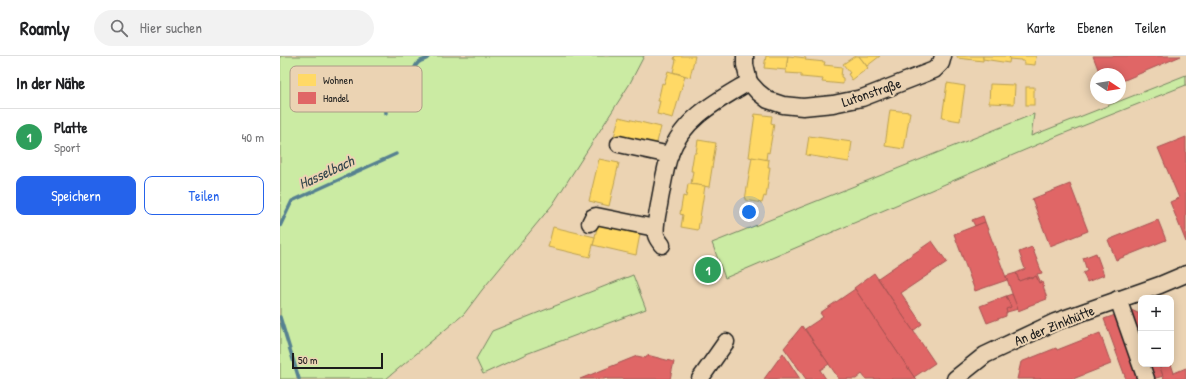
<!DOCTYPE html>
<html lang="de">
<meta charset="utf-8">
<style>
:root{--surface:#fff;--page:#f2f2f2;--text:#202124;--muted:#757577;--line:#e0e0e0;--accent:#2563eb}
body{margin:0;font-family:"Patrick Hand",sans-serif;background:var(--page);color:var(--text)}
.controls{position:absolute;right:12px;bottom:12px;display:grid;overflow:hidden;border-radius:8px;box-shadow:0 2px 10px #0003}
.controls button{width:36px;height:36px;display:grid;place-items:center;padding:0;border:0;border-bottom:1px solid var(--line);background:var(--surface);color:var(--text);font:20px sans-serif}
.compass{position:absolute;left:810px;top:12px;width:36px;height:36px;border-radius:50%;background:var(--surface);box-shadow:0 2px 10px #0003;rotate:102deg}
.scale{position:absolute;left:12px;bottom:10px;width:91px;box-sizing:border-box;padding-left:4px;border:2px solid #1c1c1c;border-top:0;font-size:11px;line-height:14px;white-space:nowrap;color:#1c1c1c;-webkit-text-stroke:3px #ebd3b3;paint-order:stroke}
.you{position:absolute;left:469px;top:156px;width:14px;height:14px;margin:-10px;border:3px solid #fff;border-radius:50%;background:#1a73e8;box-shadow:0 0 0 6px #1a73e833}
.badge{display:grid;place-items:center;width:26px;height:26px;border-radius:50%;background:var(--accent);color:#fff;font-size:13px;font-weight:700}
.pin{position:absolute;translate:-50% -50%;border:2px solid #fff;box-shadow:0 1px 4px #0006}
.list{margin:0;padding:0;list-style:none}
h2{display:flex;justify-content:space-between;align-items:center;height:52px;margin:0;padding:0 16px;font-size:17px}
h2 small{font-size:13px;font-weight:400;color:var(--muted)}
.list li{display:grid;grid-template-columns:26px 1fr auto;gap:12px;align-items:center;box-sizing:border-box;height:56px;padding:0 16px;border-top:1px solid var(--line)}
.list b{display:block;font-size:15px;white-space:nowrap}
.list p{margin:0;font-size:13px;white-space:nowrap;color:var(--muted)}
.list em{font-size:13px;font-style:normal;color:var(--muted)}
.actions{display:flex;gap:8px;padding:12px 16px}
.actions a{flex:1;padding:9px 0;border:1px solid var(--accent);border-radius:8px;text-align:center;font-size:14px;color:var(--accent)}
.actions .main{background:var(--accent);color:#fff}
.icon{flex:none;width:22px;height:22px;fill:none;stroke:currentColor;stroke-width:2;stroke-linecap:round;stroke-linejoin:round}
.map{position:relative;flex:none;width:906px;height:323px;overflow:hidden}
header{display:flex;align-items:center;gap:24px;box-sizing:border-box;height:56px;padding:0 20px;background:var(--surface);border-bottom:1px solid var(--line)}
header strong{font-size:19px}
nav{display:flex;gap:22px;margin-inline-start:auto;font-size:14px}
.search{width:280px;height:36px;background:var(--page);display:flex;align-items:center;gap:10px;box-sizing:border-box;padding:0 14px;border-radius:22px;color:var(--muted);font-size:15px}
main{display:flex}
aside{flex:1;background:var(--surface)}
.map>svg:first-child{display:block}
.green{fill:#cbeba3;stroke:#748460}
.homes{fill:#ffd966;stroke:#bba050}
.shops{fill:#e06666;stroke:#a55050}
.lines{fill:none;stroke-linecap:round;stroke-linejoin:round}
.stream{stroke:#568190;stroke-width:3.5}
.minor-casing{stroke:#1c1c1c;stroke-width:19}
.minor{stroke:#ebd3b3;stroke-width:16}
.labels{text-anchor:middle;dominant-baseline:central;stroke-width:4;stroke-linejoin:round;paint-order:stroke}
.street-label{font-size:14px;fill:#1c1c1c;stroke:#ebd3b3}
.water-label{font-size:15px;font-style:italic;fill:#34464c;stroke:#ebd3b3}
.key{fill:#ebd3b3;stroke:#ad9c86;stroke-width:1}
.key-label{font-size:11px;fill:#1c1c1c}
</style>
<header>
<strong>Roamly</strong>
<div class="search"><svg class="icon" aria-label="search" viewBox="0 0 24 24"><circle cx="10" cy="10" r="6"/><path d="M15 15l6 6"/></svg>Hier suchen</div>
<nav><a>Karte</a><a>Ebenen</a><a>Teilen</a></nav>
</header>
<main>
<aside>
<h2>In der Nähe<small></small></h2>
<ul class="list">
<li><span class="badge" style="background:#2e9e5b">1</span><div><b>Platte</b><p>Sport</p></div><em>40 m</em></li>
</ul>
<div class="actions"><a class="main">Speichern</a><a>Teilen</a></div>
</aside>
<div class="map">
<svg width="906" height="323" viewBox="0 0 906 323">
<rect width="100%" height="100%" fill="#ebd3b3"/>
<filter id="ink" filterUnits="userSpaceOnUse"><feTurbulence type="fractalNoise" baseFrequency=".025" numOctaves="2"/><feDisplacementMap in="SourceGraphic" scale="8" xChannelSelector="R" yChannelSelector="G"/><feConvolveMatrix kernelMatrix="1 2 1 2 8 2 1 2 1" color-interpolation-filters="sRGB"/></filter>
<g filter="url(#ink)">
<!-- green -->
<g class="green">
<polygon points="0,0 364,0 349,29 273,148 202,234 184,258 106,323 0,323"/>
<polygon points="906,19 906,29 780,79 445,222 432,187 754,58 751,80"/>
<polygon points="353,219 366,253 246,298 203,318 196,303 212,275"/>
</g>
<!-- homes -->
<g class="homes">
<polygon points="395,0 415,0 410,21 393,16 396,4 394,3"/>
<polygon points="486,0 508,0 506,14 484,12"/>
<polygon points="508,0 526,2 525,4 545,6 544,9 562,11 561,21 563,22 563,28 542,26 543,23 521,21 521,18 506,17"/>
<polygon points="575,0 579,0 588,12 572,24 568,18 570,17 563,8"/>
<polygon points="579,0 600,0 587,10"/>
<polygon points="677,0 703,0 703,5 677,2"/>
<polygon points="703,0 730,0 729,7 703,3"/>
<polygon points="730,0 756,0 755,9 744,8 744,5 741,5 741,4 729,3"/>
<polygon points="388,15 405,20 393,62 377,58 380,45 378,45 382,27 384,28"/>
<polygon points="667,27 685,30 680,65 662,62"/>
<polygon points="710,28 735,29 734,48 709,47"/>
<rect x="746" y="31" width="8" height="18"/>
<polygon points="610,54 630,56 624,93 605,90"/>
<polygon points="475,58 492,60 491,67 494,68 489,97 487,96 486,104 469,101"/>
<polygon points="339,61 381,71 376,90 334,81"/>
<polygon points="529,80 572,86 569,106 526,99"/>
<polygon points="418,84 436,87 429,131 411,128 413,115 411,115 414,97 416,97"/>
<polygon points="472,101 489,104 488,111 490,111 486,141 484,140 482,147 465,144"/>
<polygon points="319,103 339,107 329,150 309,145"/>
<polygon points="408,128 425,130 418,174 401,171 403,159 400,158 403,140 406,141"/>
<polygon points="318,168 360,178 356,199 313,189"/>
<polygon points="273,171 315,181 310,201 268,191"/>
</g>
<!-- shops -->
<g class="shops">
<polygon points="813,0 901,0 840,26 840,18 820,18"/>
<polygon points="906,81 906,186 890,146 899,142 878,92"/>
<polygon points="790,128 808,175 770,190 752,143"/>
<polygon points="703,160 705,166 695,170 692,164"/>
<polygon points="878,164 886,184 836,204 828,184"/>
<polygon points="705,166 727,224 695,235 674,178"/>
<polygon points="652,185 667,206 621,237 642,268 633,275 598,222"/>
<polygon points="752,191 762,217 757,218 761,227 759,227 756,220 751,223 750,221 739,225 736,217 745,213 739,196"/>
<polygon points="816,197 824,219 807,226 803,217 807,215 803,202"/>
<polygon points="594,217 655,307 634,321 574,232"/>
<polygon points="736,217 739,225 750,221 751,223 756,220 759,227 762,226 763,229 767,243 748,250 748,251 738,255 726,220"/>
<polygon points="575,233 634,321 636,323 586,323 582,318 576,323 559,323 525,273 543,261 540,257"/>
<polygon points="732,238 738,253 727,256 726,253 731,251 726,240"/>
<polygon points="726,240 731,251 726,253 727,257 726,257 726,260 707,267 700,250"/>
<polygon points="849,253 860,258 861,260 861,291"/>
<polygon points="838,258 844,274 841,275 858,323 846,323 824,263"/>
<polygon points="522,270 549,308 540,314 546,323 526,323 504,292"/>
<polygon points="820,277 831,308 793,323 737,323 741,306 776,292 777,294"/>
<polygon points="503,297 520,323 484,323"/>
<polygon points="367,299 394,306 390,323 327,323 327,322 324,323 300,323 357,300 366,302"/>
<polygon points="867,308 879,308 883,320 873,323"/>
<polygon points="879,308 891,308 894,317 906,312 906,323 884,323"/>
</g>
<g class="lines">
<!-- stream -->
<g class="stream">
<path d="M106 57 105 46C107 44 109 41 111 39 118 34 126 31 131 23 134 18 133 10 139 6 143 3 146 5 149 0"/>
<polyline points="0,170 12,145 116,98"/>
<polyline points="0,261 19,323"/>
</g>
<defs>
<g id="minor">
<polyline points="469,26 478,36 488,44 503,49 523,51 553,48 582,42 654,14 661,7 663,0"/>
<polyline points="339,88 390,99"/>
<polyline points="310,167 313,161 316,160 375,172"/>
<path d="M382 189C380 186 377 183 376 179 374 169 379 152 380 143 383 128 385 112 390 98 403 62 439 44 469 26L465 9V0"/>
<polyline points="838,243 866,323"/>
<polyline points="420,323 446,286"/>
<polyline points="675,323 705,299 775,266 880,229 906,218"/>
</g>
</defs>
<!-- minor casing -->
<use href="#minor" class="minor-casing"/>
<!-- minor -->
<use href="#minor" class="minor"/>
</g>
</g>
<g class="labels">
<!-- street labels -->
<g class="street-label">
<text transform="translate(591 36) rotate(-19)">Lutonstraße</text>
<text transform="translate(774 269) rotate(-22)">An der Zinkhütte</text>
</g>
<!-- water labels -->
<g class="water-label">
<text transform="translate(46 116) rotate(-25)">Hasselbach</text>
</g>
</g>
<!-- legend -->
<rect x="10" y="10" width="132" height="46" rx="6" class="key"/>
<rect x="18" y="18" width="18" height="12" fill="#ffd966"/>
<rect x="18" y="36" width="18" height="12" fill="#e06666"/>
<g class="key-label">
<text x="43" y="28">Wohnen</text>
<text x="43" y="46">Handel</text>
</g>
</svg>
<div class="controls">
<button>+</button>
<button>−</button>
</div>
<svg class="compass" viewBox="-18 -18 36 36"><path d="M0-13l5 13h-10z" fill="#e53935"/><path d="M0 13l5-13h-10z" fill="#757577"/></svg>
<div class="scale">50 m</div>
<div class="you"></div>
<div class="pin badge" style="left:428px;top:214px;background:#2e9e5b">1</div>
</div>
</main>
